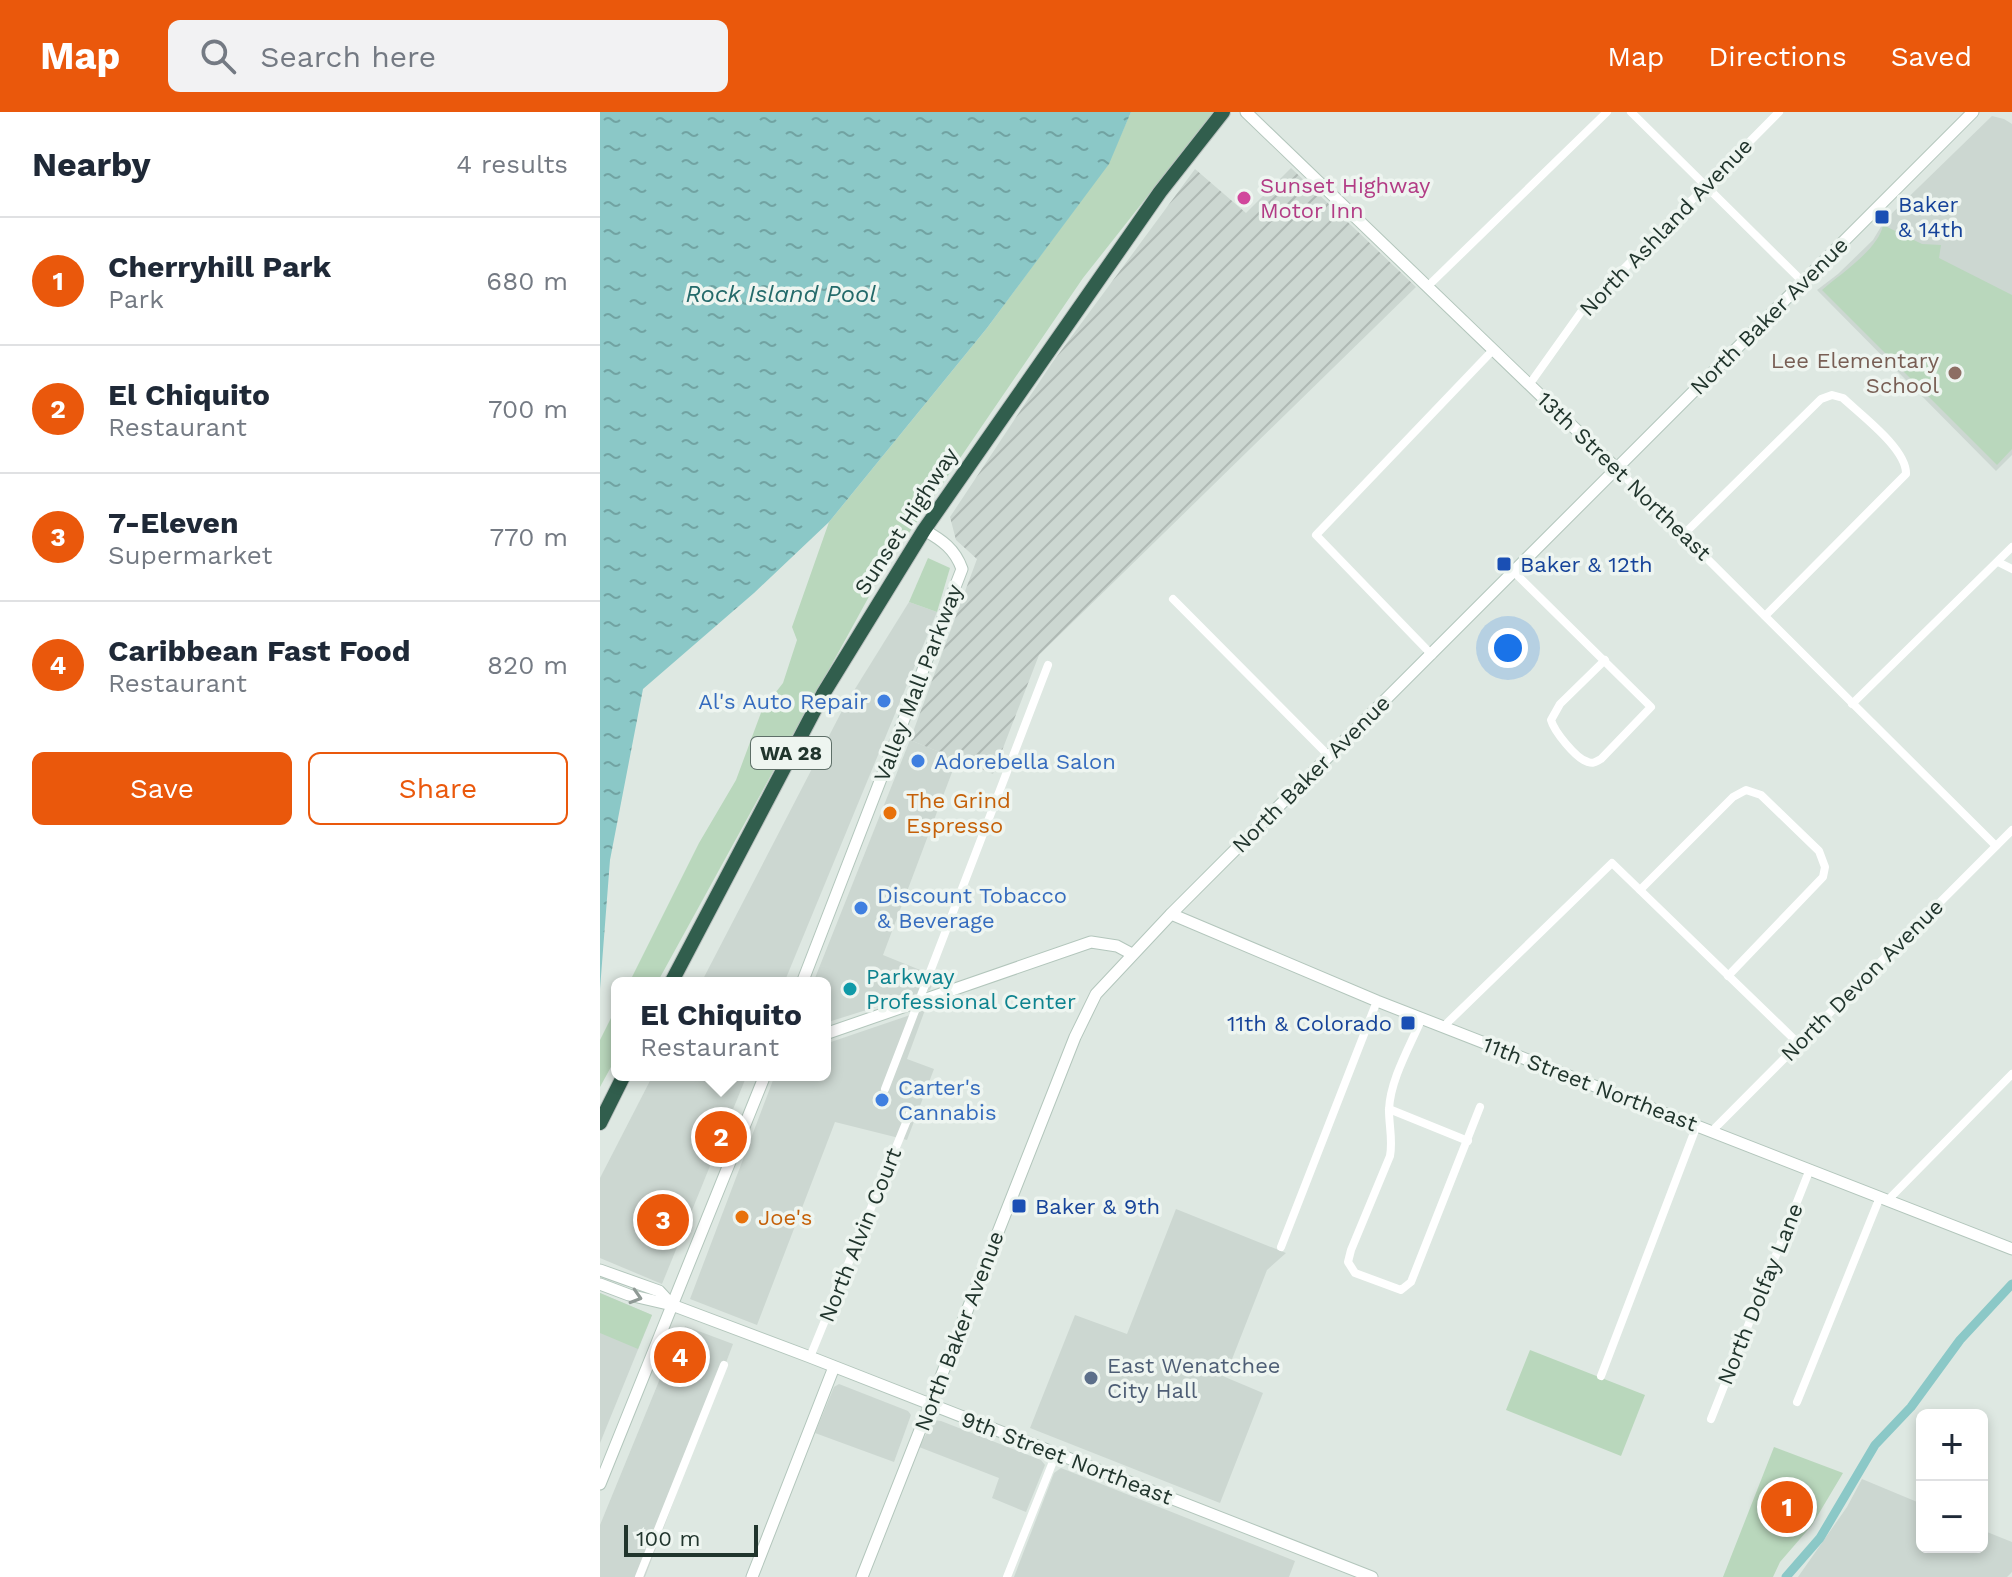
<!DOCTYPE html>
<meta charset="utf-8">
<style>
:root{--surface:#fff;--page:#f2f2f3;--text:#1f2937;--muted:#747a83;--line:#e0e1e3;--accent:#ea580c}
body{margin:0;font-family:"Work Sans",sans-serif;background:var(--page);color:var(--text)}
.controls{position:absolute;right:24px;bottom:24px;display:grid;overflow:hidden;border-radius:12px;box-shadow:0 4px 12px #0003}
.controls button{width:72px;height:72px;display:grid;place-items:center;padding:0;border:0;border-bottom:2px solid var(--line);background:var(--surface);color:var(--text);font:40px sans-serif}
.scale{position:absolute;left:24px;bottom:20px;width:134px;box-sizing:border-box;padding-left:8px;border:4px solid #21352d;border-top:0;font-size:22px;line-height:28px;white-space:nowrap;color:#21352d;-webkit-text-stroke:6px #eef5f0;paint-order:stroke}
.you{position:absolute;left:908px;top:536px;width:28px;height:28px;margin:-20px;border:6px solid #fff;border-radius:50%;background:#1a73e8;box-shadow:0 0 0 12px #1a73e833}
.badge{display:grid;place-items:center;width:52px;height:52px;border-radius:50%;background:var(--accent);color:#fff;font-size:26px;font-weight:700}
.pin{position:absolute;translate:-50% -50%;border:4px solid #fff;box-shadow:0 2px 8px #0006}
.popup{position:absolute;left:11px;top:865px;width:220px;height:104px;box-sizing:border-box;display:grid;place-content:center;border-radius:12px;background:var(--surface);filter:drop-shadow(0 2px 6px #0005);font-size:26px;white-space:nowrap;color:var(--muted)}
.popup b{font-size:30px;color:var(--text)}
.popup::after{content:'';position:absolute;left:50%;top:100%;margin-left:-16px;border:16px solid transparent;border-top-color:var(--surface)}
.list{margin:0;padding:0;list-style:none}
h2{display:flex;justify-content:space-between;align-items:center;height:104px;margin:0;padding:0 32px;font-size:34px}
h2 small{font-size:26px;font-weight:400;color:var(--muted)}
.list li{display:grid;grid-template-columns:52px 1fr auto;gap:24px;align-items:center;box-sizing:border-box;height:128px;padding:0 32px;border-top:2px solid var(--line)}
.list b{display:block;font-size:30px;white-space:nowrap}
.list p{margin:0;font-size:26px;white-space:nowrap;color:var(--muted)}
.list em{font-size:26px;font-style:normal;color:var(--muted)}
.actions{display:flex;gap:16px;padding:24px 32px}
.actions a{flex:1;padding:18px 0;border:2px solid var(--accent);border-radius:12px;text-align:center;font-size:28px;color:var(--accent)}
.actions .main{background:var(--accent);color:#fff}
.icon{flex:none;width:44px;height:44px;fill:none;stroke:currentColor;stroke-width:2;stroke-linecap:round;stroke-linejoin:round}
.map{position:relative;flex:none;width:1412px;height:1465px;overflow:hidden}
header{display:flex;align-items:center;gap:48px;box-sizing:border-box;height:112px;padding:0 40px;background:var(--accent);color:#fff}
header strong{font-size:38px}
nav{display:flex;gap:44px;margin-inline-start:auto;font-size:28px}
.search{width:560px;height:72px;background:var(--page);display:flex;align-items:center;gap:20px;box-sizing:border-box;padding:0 28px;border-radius:12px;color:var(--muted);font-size:30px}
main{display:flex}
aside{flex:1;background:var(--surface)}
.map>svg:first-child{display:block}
.built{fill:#ccd7d1}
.industrial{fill:url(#industrial-furrows)}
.green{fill:#b9d7bc}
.water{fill:url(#water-ripples)}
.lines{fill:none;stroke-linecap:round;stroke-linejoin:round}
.canal{stroke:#8bc8c7;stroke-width:9}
.secondary-casing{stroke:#b3c6bc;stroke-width:13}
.highway-casing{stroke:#bcc2c0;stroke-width:16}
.street{stroke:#fff;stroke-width:8}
.secondary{stroke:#fff;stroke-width:11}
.highway{stroke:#315e4d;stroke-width:14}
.oneway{stroke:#909a96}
.hotel-dot{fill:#d1479c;stroke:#eef5f0;stroke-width:3}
.transit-dot{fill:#1a4fb4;stroke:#eef5f0;stroke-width:3}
.education-dot{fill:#8d6e63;stroke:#eef5f0;stroke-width:3}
.shop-dot{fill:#3f7fe0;stroke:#eef5f0;stroke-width:3}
.food-dot{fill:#e8710a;stroke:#eef5f0;stroke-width:3}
.culture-dot{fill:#0f9aa8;stroke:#eef5f0;stroke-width:3}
.service-dot{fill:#5c6f8a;stroke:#eef5f0;stroke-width:3}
.labels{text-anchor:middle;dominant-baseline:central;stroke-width:7;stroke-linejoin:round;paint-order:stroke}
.shield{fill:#eef5f0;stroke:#5e6f68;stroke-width:2}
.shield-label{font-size:20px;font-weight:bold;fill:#21352d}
.hotel-label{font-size:22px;fill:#b23c85;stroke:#eef5f0;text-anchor:start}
.transit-label{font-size:22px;fill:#164399;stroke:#eef5f0;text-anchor:start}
.street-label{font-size:22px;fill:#21352d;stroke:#eef5f0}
.education-label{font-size:22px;fill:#785e54;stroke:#eef5f0;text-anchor:end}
.shop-label{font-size:22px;fill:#366cbe;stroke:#eef5f0;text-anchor:start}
.food-label{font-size:22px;fill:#c56008;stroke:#eef5f0;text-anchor:start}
.culture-label{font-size:22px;fill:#0d838f;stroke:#eef5f0;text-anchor:start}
.service-label{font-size:22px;fill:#4e5e75;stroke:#eef5f0;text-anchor:start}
.water-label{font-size:24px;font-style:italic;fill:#236a6a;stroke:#eef5f0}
</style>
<header>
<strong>Map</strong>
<div class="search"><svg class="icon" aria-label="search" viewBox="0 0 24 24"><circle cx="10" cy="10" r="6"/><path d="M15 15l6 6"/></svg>Search here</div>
<nav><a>Map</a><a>Directions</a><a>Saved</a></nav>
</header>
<main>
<aside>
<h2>Nearby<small>4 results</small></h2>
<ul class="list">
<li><span class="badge">1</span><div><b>Cherryhill Park</b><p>Park</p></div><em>680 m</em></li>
<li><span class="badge">2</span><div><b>El Chiquito</b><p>Restaurant</p></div><em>700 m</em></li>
<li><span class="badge">3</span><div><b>7-Eleven</b><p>Supermarket</p></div><em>770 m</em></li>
<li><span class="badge">4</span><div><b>Caribbean Fast Food</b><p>Restaurant</p></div><em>820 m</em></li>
</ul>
<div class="actions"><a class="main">Save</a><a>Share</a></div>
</aside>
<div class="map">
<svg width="1412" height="1465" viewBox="0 0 1412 1465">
<defs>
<pattern id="industrial-furrows" width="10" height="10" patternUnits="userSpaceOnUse" patternTransform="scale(2)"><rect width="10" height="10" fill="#ccd7d1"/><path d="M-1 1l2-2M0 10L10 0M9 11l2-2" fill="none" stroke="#afb9b4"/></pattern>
<pattern id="water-ripples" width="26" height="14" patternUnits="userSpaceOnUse" patternTransform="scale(2)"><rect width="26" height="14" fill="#8bc8c7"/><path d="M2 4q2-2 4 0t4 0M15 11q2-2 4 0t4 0" fill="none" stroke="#71a3a2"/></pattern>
</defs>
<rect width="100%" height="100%" fill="#dee8e2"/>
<!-- built -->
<g class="built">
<polygon points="1392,4 1404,7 1412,12 1412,343 1396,359 1217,178 1238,162 1273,128 1285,108"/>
<polygon points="309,490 337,500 184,871 101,871 245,593"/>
<polygon points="310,628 357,647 283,843 335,864 330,878 225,911 225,871 213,871"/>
<polygon points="325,898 307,947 334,957 307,1028 235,1010 157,1213 90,1187 175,963 225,963 225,932"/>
<polygon points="53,963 147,963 62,1172 0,1146 0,1066"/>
<polygon points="576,1097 686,1141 667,1158 625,1265 663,1281 620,1391 430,1316 475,1203 527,1222"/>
<polygon points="0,1181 52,1203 0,1331"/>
<polygon points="85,1214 133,1232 45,1465 0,1465 0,1413 66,1252 70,1253"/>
<polygon points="239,1272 308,1299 311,1303 294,1350 215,1321 234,1275"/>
<polygon points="334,1308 341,1309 441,1348 445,1353 426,1400 392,1386 399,1366 319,1335"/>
<polygon points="461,1356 695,1449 689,1465 414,1465 454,1361"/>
<polygon points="1262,1367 1322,1392 1322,1435 1382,1435 1382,1418 1412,1430 1412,1460 1407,1465 1198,1465 1247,1395"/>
</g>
<!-- industrial -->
<polygon class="industrial" points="691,56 816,175 439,543 393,662 310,628 377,447 356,428 350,405 452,251 595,57 646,101"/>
<!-- green -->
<g class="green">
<polygon points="531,0 614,0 483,166 283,459 57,871 29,871 99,731 136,668 162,598 183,571 197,528 192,515 229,410 387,216 508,52"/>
<path d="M1283 113 1322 132 1341 133 1339 146 1412 183V337L1397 353 1222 178C1239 163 1279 137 1283 113Z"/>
<polygon points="328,446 350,456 337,500 309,490"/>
<polygon points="17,894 17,944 0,975 0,928"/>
<polygon points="0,1181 52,1203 38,1237 0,1221"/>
<polygon points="930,1238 1045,1283 1021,1344 906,1298"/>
<polygon points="1174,1335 1243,1361 1212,1413 1180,1450 1173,1465 1123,1465"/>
</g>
<!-- water -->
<polygon class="water" points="0,0 531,0 509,52 387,216 229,410 154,481 43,577 10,748 0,877"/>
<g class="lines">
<!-- canal -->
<polyline class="canal" points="1186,1465 1220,1426 1275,1333 1311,1295 1360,1228 1412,1172"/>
<defs>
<g id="secondary">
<polyline points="646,0 1016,356"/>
<polyline points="571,802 777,889 1412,1137"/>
<path d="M202 871 362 457C355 437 342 428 324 418"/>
<polyline points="225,922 491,830 517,834 532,842"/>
<polyline points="0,1158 59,1179 72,1193"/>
<polyline points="0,1172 29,1183 72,1193 210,1245 772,1465"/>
<polyline points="0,1372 165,963"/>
<polyline points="152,1465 234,1255"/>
<polyline points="262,1465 475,925 496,882 571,802 1373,0"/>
</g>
<g id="highway">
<polyline points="71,871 223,582 324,418 560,80 623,0"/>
<polyline points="0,1011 24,963"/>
</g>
</defs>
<!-- secondary casing -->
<use href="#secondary" class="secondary-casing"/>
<!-- highway casing -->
<use href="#highway" class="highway-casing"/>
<!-- street -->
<g class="street">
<polyline points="1031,0 1202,169"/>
<polyline points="827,175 1007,0"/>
<polyline points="929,273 981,200 1179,0"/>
<polyline points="1016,356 1396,734"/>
<path d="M1084 422 1221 287 1232 283 1243 286C1261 303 1307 337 1306 362L1165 504"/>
<polyline points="1398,450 1412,457"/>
<path d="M913 459 1051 595 1001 647C995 650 994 652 988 650 976 647 954 619 951 608L960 592 1005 548"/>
<polyline points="573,487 729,644"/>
<polyline points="832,543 716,423 893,238"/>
<polyline points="1252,592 1412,435"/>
<polyline points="1040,778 1133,685 1146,678 1161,683 1219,739 1225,755 1223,765 1128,864"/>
<path d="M822 906C810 934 790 968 789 998 789 1014 793 1028 790 1044L751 1138 748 1150 755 1161 801 1178 811 1170 880 995"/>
<polyline points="843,915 1012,751 1198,931"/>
<polyline points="285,977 448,553"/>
<polyline points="789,997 868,1029"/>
<polyline points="1112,1019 1412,718"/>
<polyline points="1288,1088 1412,962"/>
<polyline points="681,1135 777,889"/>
<polyline points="210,1245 310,1001"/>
<polyline points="1001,1264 1097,1013"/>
<polyline points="1197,1290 1280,1085"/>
<polyline points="1111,1307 1210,1057"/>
<polyline points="39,1465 124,1253"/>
<polyline points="407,1465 456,1342"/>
</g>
<!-- secondary -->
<use href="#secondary" class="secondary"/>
<!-- highway -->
<use href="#highway" class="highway"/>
</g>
<!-- one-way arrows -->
<defs><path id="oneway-chevron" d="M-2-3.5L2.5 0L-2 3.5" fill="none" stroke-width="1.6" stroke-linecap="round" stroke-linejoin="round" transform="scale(2)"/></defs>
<use class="oneway" href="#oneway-chevron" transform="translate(36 1185) rotate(17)"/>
<!-- markers -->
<circle class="hotel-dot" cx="644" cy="86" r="8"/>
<g class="transit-dot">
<rect x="1274" y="97" width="16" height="16" rx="4"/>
<rect x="896" y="444" width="16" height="16" rx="4"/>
<rect x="800" y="903" width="16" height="16" rx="4"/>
<rect x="411" y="1086" width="16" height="16" rx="4"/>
</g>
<circle class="education-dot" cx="1355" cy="261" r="8"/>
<g class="shop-dot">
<circle cx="284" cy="589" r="8"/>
<circle cx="318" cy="649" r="8"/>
<circle cx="261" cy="796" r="8"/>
<circle cx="282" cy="988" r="8"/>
</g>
<g class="food-dot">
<circle cx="290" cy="701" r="8"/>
<circle cx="142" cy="1105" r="8"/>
</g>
<circle class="culture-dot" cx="250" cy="877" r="8"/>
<circle class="service-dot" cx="491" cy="1266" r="8"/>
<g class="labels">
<!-- shield labels -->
<rect class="shield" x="151" y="625" width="80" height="32" rx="6"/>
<g class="shield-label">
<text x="191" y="641">WA 28</text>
</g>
<!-- hotel labels -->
<g class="hotel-label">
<text x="660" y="73">Sunset Highway<tspan x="660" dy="25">Motor Inn</tspan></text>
</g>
<!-- transit labels -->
<g class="transit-label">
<text x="1298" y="92">Baker<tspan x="1298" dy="25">&amp; 14th</tspan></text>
<text x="920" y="452">Baker &amp; 12th</text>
<text x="792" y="911" text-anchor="end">11th &amp; Colorado</text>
<text x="435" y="1094">Baker &amp; 9th</text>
</g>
<!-- street labels -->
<g class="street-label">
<text transform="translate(1066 115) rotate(-46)">North Ashland Avenue</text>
<text transform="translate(1169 204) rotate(-45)">North Baker Avenue</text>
<text transform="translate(1024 364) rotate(44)">13th Street Northeast</text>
<text transform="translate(306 409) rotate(-57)">Sunset Highway</text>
<text transform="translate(318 571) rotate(-69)">Valley Mall Parkway</text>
<text transform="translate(711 662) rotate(-45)">North Baker Avenue</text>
<text transform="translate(1262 868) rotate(-45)">North Devon Avenue</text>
<text transform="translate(990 972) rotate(21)">11th Street Northeast</text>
<text transform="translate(260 1123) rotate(-68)">North Alvin Court</text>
<text transform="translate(1160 1182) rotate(-68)">North Dolfay Lane</text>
<text transform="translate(359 1219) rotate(-69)">North Baker Avenue</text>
<text transform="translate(467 1346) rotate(21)">9th Street Northeast</text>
</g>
<!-- education labels -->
<g class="education-label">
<text x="1339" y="248">Lee Elementary<tspan x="1339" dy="25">School</tspan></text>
</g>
<!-- shop labels -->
<g class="shop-label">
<text x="268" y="589" text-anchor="end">Al's Auto Repair</text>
<text x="334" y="649">Adorebella Salon</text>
<text x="277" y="783">Discount Tobacco<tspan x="277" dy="25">&amp; Beverage</tspan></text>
<text x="298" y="975">Carter's<tspan x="298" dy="25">Cannabis</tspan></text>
</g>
<!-- food labels -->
<g class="food-label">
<text x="306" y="688">The Grind<tspan x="306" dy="25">Espresso</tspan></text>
<text x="158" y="1105">Joe's</text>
</g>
<!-- culture labels -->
<g class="culture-label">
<text x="266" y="864">Parkway<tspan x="266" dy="25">Professional Center</tspan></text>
</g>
<!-- service labels -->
<g class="service-label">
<text x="507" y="1253">East Wenatchee<tspan x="507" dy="25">City Hall</tspan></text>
</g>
<!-- water labels -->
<g class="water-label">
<text x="181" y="182">Rock Island Pool</text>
</g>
</g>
</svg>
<div class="controls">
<button>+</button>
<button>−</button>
</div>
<div class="scale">100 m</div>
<div class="you"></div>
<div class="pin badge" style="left:1187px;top:1395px">1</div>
<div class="pin badge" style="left:121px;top:1025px">2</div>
<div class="popup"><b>El Chiquito</b>Restaurant</div>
<div class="pin badge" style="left:63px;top:1108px">3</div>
<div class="pin badge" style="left:80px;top:1245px">4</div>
</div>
</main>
